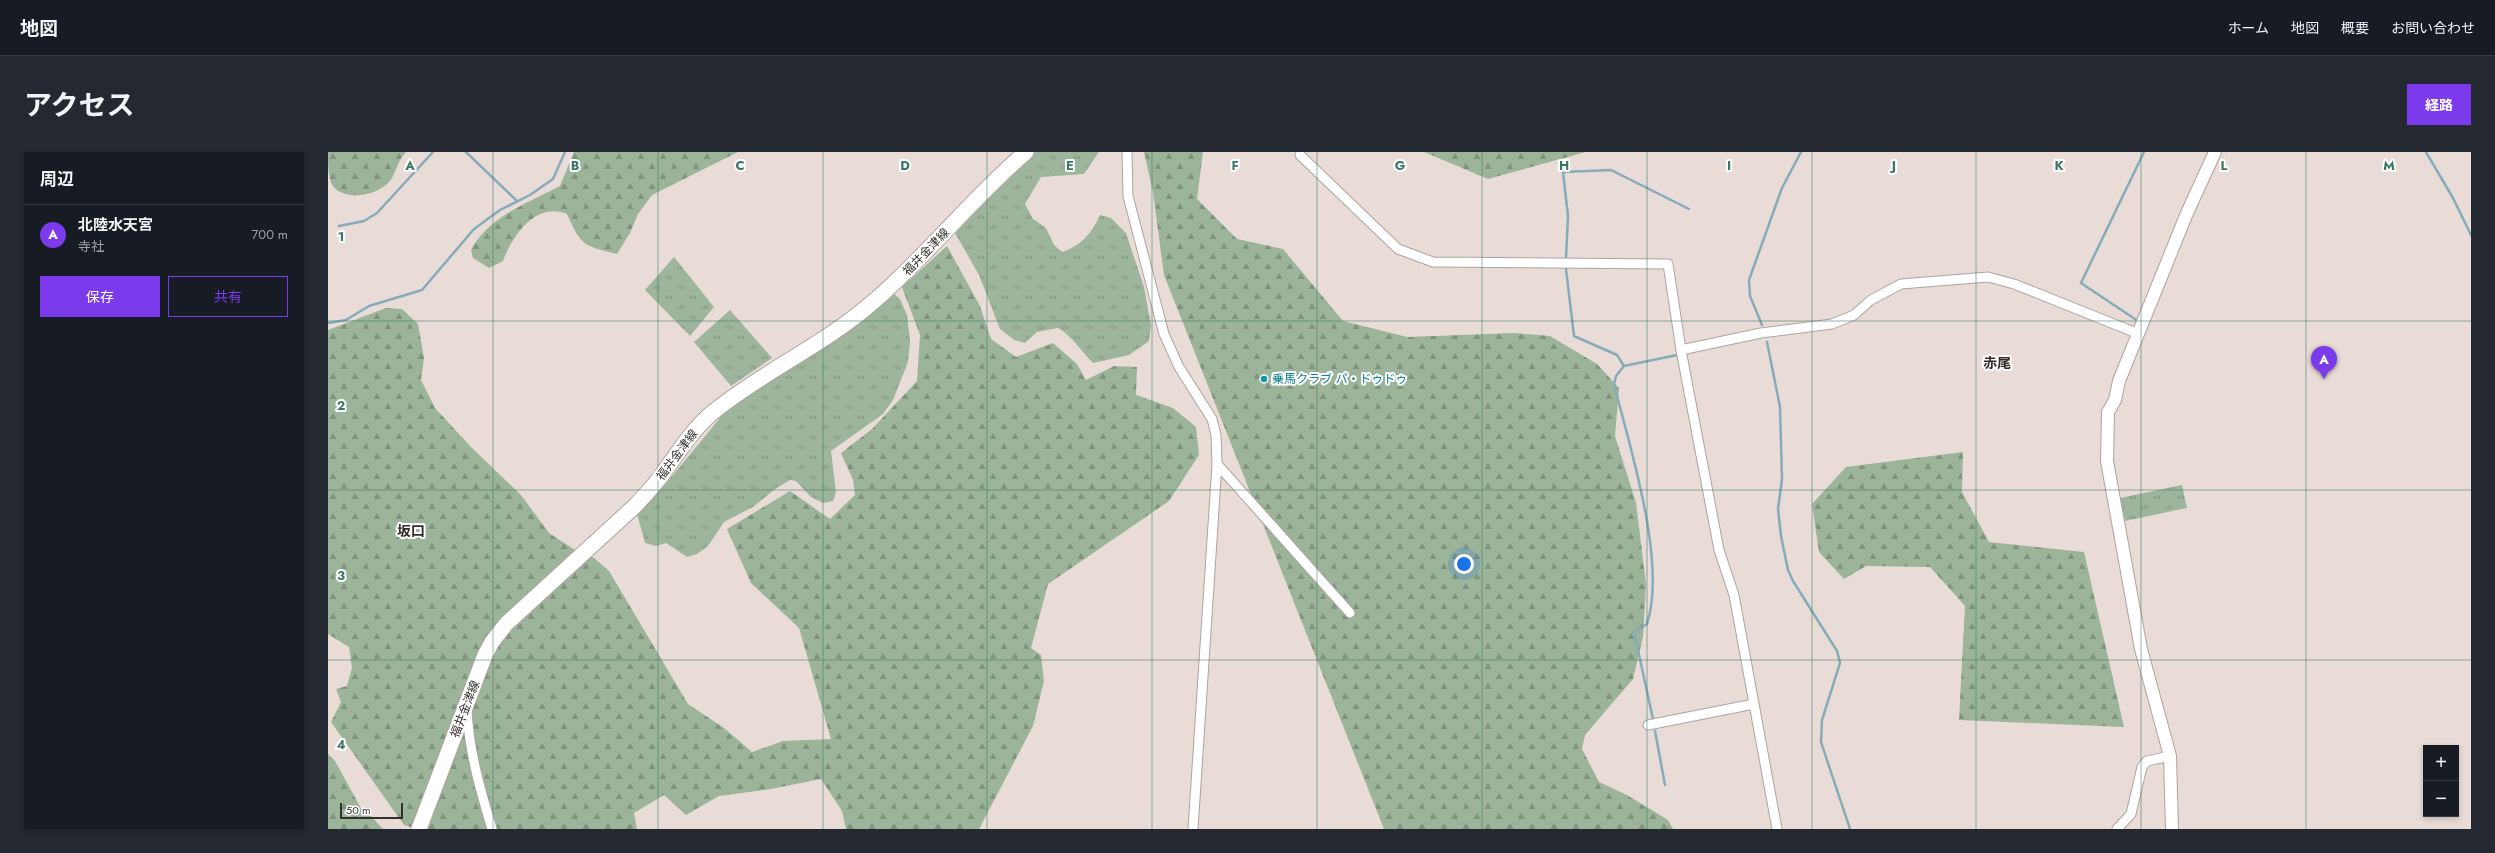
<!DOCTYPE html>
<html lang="ja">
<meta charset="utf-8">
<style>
:root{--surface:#171b24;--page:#242831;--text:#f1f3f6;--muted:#9ea1a6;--line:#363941;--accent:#7c3aed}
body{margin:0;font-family:Jost,"Noto Sans JP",sans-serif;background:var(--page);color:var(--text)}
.controls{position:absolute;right:12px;bottom:12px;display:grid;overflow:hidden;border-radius:0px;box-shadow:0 2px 6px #0003}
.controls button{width:36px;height:36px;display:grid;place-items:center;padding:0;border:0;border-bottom:1px solid var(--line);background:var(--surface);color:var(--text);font:20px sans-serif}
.scale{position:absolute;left:12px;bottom:10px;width:63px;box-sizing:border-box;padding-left:4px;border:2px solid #35302e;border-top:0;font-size:11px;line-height:14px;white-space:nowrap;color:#35302e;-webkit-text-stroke:3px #fff;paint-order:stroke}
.you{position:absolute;left:1136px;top:412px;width:14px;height:14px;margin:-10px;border:3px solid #fff;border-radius:50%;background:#1a73e8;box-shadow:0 0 0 6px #1a73e833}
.badge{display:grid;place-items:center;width:26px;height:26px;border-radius:50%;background:var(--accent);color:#fff;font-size:13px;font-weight:700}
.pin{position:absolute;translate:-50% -33px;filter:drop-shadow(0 1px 2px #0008)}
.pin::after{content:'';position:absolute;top:21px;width:14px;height:12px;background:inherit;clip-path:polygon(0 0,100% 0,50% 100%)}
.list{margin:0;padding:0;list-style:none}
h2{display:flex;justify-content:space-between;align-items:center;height:52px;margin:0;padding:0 16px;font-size:17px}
h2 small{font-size:13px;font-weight:400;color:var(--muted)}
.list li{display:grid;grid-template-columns:26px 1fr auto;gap:12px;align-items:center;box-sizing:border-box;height:60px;padding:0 16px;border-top:1px solid var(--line)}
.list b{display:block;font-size:15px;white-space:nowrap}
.list p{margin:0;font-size:13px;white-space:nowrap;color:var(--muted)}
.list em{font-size:13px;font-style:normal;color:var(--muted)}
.actions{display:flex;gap:8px;padding:12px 16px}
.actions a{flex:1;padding:9px 0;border:1px solid var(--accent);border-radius:0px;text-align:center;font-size:14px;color:var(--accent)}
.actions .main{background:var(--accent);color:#fff}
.map{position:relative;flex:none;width:2143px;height:677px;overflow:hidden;border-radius:0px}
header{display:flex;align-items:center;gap:24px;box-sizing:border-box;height:56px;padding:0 20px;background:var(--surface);border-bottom:1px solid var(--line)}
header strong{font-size:19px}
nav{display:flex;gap:22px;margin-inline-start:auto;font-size:14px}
.intro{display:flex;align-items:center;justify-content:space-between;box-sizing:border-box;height:96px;padding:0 24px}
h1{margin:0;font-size:28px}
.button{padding:10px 18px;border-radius:0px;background:var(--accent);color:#fff;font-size:14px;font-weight:700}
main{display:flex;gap:24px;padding:0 24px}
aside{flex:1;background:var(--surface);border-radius:0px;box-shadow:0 2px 6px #0003}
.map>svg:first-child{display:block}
.grass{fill:url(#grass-tufts)}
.forest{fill:url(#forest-firs)}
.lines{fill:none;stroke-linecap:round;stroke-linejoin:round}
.stream{stroke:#86abba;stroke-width:2.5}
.minor-casing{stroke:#afa39e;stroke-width:11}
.tertiary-casing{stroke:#afa39e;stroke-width:14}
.primary-casing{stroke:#afa39e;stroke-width:17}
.minor{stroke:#fff;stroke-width:9}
.tertiary{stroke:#fff;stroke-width:12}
.primary{stroke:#fff;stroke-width:15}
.grid{fill:none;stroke:#3b7864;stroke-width:1;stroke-opacity:0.55}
.culture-dot{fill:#0f9aa8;stroke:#fff;stroke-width:1.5}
.labels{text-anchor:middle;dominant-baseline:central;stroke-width:4;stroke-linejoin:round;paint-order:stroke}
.street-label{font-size:12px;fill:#35302e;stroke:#fff}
.culture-label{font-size:12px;fill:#0d838f;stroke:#fff;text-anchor:start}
.quarter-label{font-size:14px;font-weight:bold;fill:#342b27;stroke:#fff}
.grid-label{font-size:13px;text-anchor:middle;font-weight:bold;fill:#3b7864;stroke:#fff;stroke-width:4;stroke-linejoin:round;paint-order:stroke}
</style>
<header>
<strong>地図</strong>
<nav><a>ホーム</a><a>地図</a><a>概要</a><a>お問い合わせ</a></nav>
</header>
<div class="intro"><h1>アクセス</h1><a class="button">経路</a></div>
<main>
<aside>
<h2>周辺<small></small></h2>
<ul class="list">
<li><span class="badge">A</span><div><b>北陸水天宮</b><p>寺社</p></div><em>700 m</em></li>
</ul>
<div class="actions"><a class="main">保存</a><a>共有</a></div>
</aside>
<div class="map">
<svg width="2143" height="677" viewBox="0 0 2143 677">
<defs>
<pattern id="grass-tufts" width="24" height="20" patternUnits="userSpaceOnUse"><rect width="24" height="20" fill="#9eb59d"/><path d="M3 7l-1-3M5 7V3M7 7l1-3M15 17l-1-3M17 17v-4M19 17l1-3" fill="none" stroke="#829480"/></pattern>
<pattern id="forest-firs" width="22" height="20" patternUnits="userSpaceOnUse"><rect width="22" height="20" fill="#9bb49a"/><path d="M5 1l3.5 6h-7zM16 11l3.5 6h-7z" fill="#7f937e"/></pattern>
</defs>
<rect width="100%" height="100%" fill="#e9dcd7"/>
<!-- grass -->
<g class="grass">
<path d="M704 0H771L756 22 713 25 697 52 705 67 718 76 726 93 734 100C753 94 764 81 772 63L783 66 798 81 816 135 823 174 821 189 801 203 765 211C753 199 745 185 730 176L709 180 697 191 686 188 672 177 651 123 627 81Z"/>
<polygon points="346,105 386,155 362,184 317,138"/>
<polygon points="566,142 572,147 579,163 582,189 580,210 565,248 555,262 503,299 508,340 505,349 495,351 483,345 468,329 462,328 447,337 425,355 396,370 380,394 369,402 359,405 338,391 328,394 317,391 309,362 336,334 396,261 432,233 536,168"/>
<polygon points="402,158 444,206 403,234 366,190"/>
<polygon points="1854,333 1859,356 1797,369 1792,346"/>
</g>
<!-- forest -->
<g class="forest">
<path d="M0 0H78C69 9 69 19 62 29 50 44 16 50 4 33 0 24 0 10 0 0Z"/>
<path d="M246 0H410L324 43 310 62 302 81 289 102C256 94 253 94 239 62 208 49 184 84 175 109L161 116 145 106 143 98C161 64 200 51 232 34Z"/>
<polygon points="816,0 875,0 869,47 909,87 955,97 1015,169 1079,185 1186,181 1222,184 1269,212 1291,236 1287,284 1308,351 1318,432 1315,485 1305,527 1257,583 1254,597 1271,630 1299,643 1340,668 1345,677 1056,677 836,123 825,40"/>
<polygon points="1096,0 1258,0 1160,27"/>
<polygon points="619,94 652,154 663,187 688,205 725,191 749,212 758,228 786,214 809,215 808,243 845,256 868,275 871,303 841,349 720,432 703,496 713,503 716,529 705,574 651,677 518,677 514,659 493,627 443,637 391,644 358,663 336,643 306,661 309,677 89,677 76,673 3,570 13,550 8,537 19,534 24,516 21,495 0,482 0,178 58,156 74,157 90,172 96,206 93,228 107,256 143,295 193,343 221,381 250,400 266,406 281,419 360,552 396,576 424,600 455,589 503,587 471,476 423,431 399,377 462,339 502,367 527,343 525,328 513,301 544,277 589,229 592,183 574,135"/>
<polygon points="1635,300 1634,340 1661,390 1756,400 1796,575 1631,568 1637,454 1602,415 1538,414 1516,427 1491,400 1484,352 1518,315"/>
<polygon points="0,602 7,609 34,658 40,661 55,677 0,677"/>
</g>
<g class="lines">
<!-- stream -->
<g class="stream">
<polyline points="138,0 189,49"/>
<polyline points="2098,0 2125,46 2143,83"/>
<polyline points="11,74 36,69 49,61 105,0"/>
<polyline points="1238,106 1240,64 1235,20 1283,18 1361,57"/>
<path d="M1238 117 1246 184 1289 203 1296 214 1288 224 1286 232C1302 296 1339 410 1319 472L1306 480 1325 567"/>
<polyline points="1810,168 1810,169 1753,131 1816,0"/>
<polyline points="0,171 18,168 41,154 94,138 146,77 172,58 202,43 225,27 237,0"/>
<polyline points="1434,173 1422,144 1421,128 1454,36 1473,0"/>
<polyline points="1439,190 1452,255 1454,327 1450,357 1453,384 1460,418 1465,429 1509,499 1512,511 1494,568 1493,590 1522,677"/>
<polyline points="1296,214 1349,203"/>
<polyline points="1327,579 1337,633"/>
</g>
<defs>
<g id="minor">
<polyline points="799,0 800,44 836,182 851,215 884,267 888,283 889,312 865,677"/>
<polyline points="972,3 1070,97 1105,110 1340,112 1353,198 1391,398 1406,443 1449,677"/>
<polyline points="1353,198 1433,181 1504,172 1526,163 1543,148 1573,132 1660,125 1686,132 1811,182"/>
<polyline points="889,312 1022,461"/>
<path d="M139 558C141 599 152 637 164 677"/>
<polyline points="1320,573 1426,552"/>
<polyline points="1789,677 1803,662 1814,615 1819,609 1842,604"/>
</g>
<polyline id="tertiary" points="1844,677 1842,604 1813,497 1779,309 1780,260 1787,248 1791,229 1859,61 1887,0"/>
<path id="primary" d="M91 677 157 503 164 490 178 472 307 354C318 342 329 331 338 317 352 298 365 277 384 261 434 220 496 193 545 150 599 104 643 47 698 0"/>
</defs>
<!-- minor casing -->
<use href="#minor" class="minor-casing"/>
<!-- tertiary casing -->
<use href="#tertiary" class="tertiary-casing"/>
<!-- primary casing -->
<use href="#primary" class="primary-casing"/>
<!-- minor -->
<use href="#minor" class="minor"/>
<!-- tertiary -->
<use href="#tertiary" class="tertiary"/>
<!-- primary -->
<use href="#primary" class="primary"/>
</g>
<!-- grid -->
<path class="grid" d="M165 0V677M330 0V677M495 0V677M659 0V677M824 0V677M989 0V677M1154 0V677M1319 0V677M1484 0V677M1648 0V677M1813 0V677M1978 0V677M0 169H2143M0 338H2143M0 508H2143"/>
<!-- markers -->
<circle class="culture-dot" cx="936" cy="227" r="4"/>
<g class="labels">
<!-- street labels -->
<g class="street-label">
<text transform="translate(598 100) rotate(-46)">福井金津線</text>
<text transform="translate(349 303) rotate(-53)">福井金津線</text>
<text transform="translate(137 557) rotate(-69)">福井金津線</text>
</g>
<!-- culture labels -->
<g class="culture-label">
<text x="944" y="227">乗馬クラブ パ・ドゥドゥ</text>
</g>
<!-- quarter labels -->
<g class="quarter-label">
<text x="1669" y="211">赤尾</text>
<text x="83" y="379">坂口</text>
</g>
</g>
<g class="grid-label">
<text x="82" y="18">A</text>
<text x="247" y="18">B</text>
<text x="412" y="18">C</text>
<text x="577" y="18">D</text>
<text x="742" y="18">E</text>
<text x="907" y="18">F</text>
<text x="1072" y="18">G</text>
<text x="1236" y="18">H</text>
<text x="1401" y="18">I</text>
<text x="1566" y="18">J</text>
<text x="1731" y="18">K</text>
<text x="1896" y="18">L</text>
<text x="2061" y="18">M</text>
<text x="13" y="89">1</text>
<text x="13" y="258">2</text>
<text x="13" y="428">3</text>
<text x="13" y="597">4</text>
</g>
</svg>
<div class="controls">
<button>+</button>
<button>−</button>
</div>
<div class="scale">50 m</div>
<div class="you"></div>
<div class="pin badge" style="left:1996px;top:227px">A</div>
</div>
</main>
